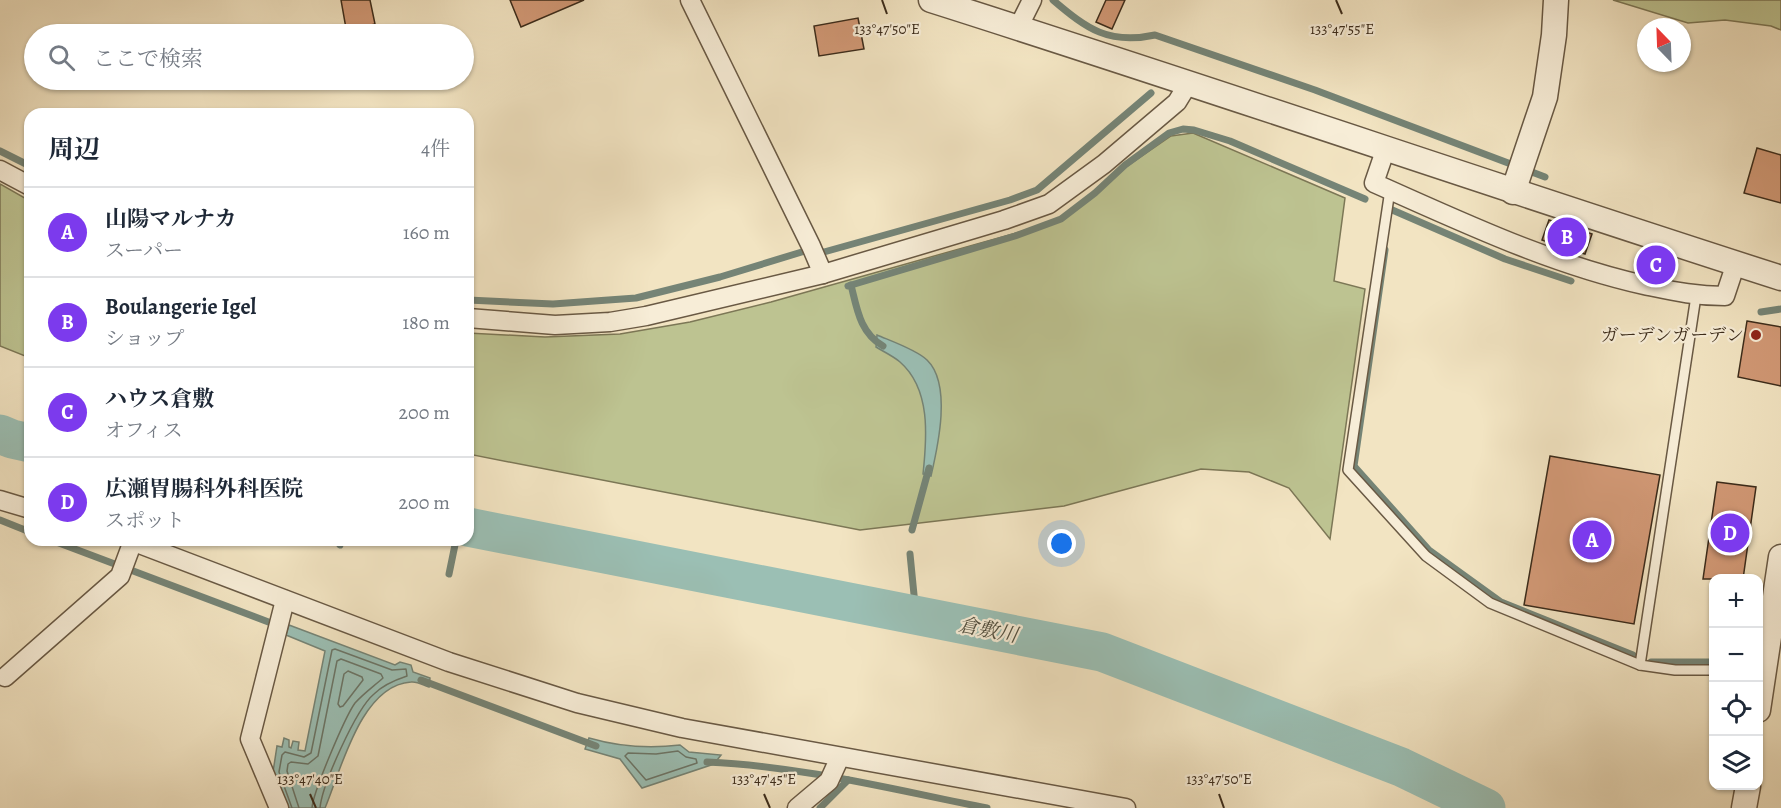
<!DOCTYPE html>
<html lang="ja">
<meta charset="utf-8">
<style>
:root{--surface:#fff;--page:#f6f6f7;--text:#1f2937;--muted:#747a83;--line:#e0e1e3;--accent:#7c3aed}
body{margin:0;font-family:Alegreya,"Noto Serif JP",serif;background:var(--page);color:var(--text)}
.controls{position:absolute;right:18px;bottom:18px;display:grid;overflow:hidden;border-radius:12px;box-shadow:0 2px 4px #0004}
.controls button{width:54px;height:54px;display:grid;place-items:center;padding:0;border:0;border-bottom:2px solid var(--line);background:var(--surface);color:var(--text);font:30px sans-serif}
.compass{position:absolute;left:1637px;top:18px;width:54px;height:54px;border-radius:50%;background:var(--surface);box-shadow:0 2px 4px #0004;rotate:337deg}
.you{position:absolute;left:1062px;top:544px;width:21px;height:21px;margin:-15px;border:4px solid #fff;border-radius:50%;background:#1a73e8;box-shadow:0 0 0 9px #1a73e833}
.badge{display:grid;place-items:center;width:39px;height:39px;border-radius:50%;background:var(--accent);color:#fff;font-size:20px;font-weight:700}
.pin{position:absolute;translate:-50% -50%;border:3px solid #fff;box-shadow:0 2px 6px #0006}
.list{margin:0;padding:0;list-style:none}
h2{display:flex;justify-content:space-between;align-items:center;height:78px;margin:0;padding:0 24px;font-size:26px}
h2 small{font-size:20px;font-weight:400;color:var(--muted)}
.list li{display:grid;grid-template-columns:39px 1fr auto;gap:18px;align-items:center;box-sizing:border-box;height:90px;padding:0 24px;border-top:2px solid var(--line)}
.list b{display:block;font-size:22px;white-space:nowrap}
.list p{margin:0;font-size:20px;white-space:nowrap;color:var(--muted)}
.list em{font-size:20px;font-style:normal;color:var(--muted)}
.icon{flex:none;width:33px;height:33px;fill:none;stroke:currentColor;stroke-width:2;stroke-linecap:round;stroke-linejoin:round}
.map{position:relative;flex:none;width:1781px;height:808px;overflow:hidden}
.search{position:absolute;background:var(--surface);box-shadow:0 2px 4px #0004;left:24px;top:24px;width:450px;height:66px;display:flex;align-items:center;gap:15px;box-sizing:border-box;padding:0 21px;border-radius:33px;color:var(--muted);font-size:22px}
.panel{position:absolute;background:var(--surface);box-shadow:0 2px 4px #0004;left:24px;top:108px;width:450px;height:438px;border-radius:18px}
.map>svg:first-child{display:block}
.green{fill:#bdc391;stroke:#7c7756;stroke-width:1.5}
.water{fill:#9bbfb4;stroke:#758476;stroke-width:1.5}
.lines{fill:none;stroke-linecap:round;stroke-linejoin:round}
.shore{stroke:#6b7567;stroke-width:1.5}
.stream{stroke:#758476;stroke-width:7}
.river{stroke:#9bbfb4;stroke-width:39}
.building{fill:#d19875;stroke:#3b2b1a;stroke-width:1.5}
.service-casing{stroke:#695944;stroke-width:12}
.minor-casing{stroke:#695944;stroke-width:21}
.tertiary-casing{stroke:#695944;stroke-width:27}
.service{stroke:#f7edd7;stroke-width:9}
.minor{stroke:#f7edd7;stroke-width:18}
.tertiary{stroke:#f7edd7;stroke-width:24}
.ticks{fill:none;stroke:#3b2b1a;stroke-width:2}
.poi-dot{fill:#8f2418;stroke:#f7edd7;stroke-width:2}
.labels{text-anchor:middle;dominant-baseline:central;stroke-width:4.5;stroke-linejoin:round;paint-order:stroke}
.poi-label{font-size:18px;fill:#3b2b1a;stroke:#f7edd7;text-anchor:end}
.water-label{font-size:20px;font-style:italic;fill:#535040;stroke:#f7edd7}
.ticks-label{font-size:15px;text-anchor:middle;fill:#3b2b1a;stroke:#f7edd7;stroke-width:4.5;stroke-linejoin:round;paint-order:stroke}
</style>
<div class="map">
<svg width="1781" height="808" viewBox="0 0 1781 808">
<rect width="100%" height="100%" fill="#f2e4c2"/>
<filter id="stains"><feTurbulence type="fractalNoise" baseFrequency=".00333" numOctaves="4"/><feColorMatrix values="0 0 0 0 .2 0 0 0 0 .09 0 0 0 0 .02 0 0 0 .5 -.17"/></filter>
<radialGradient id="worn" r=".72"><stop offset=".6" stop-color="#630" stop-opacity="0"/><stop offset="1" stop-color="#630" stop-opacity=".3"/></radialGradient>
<!-- green -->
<g class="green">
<polygon points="1613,0 1781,0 1781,30 1771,26 1725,20 1688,23"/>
<polygon points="1193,133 1345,198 1334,281 1365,289 1330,539 1289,488 1249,472 1201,469 1064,506 860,530 468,454 468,333 545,337 620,334 690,322 771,302 1023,231 1060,218 1126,167 1171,136"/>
<polygon points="0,184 30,201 30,358 0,346"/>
</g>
<!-- water -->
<g class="water">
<path d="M877 335C891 341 917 350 927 360 952 384 938 446 931 476L923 474C927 437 931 389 900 362 893 356 884 352 876 347Z"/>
<path d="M289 625 395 665 400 662 411 665 413 672 430 678 429 687C423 685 417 681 411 682 361 685 341 770 325 808H287L273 772 277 746 282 747 284 738 289 740V747L291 748 293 741 299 742 298 750 305 751 325 651 286 635Z"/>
<path d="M589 738C620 747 648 749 680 745L689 752 721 755 714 764 642 788 620 759 585 749Z"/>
</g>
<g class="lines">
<!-- shore -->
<g class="shore">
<polygon points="348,671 362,677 363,680 343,706 340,707 338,704 344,674"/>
<polygon points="678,751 686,757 696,759 697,763 646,780 625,756 628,753 656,754"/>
<path d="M292 808 279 772 282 755 285 752 304 757 311 753 332 650 335 649 392 670 406 669 407 676C395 680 383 685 374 694 356 709 322 785 320 808"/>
<path d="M299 808 287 771 288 764 291 762 308 764 318 756 337 661 341 659 381 674 383 678C374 686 364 693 355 703 345 717 313 792 312 808"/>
</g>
<!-- stream -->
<g class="stream">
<path d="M1053 0C1087 29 1109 45 1155 35L1315 90 1545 177"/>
<polyline points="0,151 30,166"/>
<polyline points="1390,209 1505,259 1571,281"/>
<polyline points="1385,250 1354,466 1429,550 1501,602 1633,655"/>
<path d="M851 285C857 309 860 333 883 346"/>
<polyline points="848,286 1015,236 1061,219 1095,193 1125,165 1169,133 1183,129 1194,130 1230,141 1365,199"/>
<polyline points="468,300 553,304 636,298 720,277 805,251 824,252 1010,200 1037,190 1151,93"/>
<polyline points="1761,312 1781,309"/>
<polyline points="0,520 30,532"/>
<polyline points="912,530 929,468"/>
<polyline points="51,540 279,626"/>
<polyline points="340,545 341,540"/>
<polyline points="910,554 916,615"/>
<polyline points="449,574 456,540"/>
<polyline points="1651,662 1714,662"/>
<polyline points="421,680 596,746"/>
<path d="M707 762C801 766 895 790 987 808"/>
<polyline points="820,808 848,780"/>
</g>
<!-- river -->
<g class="river">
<polyline points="0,434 12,439 30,443"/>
<polyline points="468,527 1102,652 1401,767 1486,808"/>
</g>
</g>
<!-- building -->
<g class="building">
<polygon points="341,0 370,0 375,24 367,26 369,34 347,34"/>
<polygon points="510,0 584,0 521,27"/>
<polygon points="1106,0 1125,0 1112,29 1096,22"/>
<polygon points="858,18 864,49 819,56 814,26"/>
<polygon points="1757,148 1781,155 1781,203 1744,193"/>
<polygon points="1549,220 1592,234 1585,254 1542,240"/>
<polygon points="1747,321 1781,327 1781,386 1738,377"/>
<polygon points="1550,456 1660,475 1634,624 1524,605"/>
<polygon points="1717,482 1756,487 1743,579 1703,579"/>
</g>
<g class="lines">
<defs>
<g id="service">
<polyline points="1390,190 1348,470 1426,556 1490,603 1640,665 1675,670 1714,670"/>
<polyline points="1640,665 1696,296"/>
</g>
<g id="minor">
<polyline points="690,0 811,246 823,274"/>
<polyline points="1018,28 1032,0"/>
<path d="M1386 148 1374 183C1462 222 1550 264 1644 285 1673 291 1694 296 1725 296L1736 263"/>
<polyline points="0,170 30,186"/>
<polyline points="468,318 555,325 610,322 646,316 823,274 1004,220 1049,204 1104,164 1177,102 1188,84"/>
<polyline points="0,500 30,509"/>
<polyline points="129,540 449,662 577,703 682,728 1126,808"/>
<polyline points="5,677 120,576 133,541"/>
<polyline points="279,808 250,739 285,600"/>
<polyline points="797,808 829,781 840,757"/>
</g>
<g id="tertiary">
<path d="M931 0C1215 90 1497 187 1781 278"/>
<polyline points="1513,192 1545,97 1554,35 1556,0"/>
<polyline points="1758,710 1781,557"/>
<polyline points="1744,808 1748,786"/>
</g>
</defs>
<!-- service casing -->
<use href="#service" class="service-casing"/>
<!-- minor casing -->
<use href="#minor" class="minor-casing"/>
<!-- tertiary casing -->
<use href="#tertiary" class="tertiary-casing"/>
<!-- service -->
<use href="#service" class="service"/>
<!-- minor -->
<use href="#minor" class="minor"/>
<!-- tertiary -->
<use href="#tertiary" class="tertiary"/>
</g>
<!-- ticks -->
<path class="ticks" d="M882 0 887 14M1336 0 1342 14M310 794 316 808M764 794 770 808M1219 794 1224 808"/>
<!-- markers -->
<circle class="poi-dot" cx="1756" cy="335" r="6"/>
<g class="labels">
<!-- poi labels -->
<g class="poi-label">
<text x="1744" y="335">ガーデンガーデン</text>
</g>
<!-- water labels -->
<g class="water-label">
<text transform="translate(988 630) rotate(11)">倉敷川</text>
</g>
</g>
<g class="ticks-label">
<text x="1342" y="34">133°47'55"E</text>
<text x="887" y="34">133°47'50"E</text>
<text x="310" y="784">133°47'40"E</text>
<text x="764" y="784">133°47'45"E</text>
<text x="1219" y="784">133°47'50"E</text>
</g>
<rect width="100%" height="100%" filter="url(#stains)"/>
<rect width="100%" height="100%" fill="url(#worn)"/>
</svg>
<div class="controls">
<button>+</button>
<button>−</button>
<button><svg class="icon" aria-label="locate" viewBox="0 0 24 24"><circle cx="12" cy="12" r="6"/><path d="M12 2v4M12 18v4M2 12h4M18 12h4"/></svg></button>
<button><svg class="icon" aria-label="layers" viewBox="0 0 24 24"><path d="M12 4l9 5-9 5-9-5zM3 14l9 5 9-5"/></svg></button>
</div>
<svg class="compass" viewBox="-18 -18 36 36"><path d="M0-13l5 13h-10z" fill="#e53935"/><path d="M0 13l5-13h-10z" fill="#747a83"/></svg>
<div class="you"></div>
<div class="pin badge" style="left:1592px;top:540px">A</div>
<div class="pin badge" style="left:1567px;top:237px">B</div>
<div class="pin badge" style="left:1656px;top:265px">C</div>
<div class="pin badge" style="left:1730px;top:533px">D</div>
<div class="search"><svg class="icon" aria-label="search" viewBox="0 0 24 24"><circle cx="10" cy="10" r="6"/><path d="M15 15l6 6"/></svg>ここで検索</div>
<section class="panel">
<h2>周辺<small>4件</small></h2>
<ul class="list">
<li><span class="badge">A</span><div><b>山陽マルナカ</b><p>スーパー</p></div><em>160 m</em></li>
<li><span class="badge">B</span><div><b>Boulangerie Igel</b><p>ショップ</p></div><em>180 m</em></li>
<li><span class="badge">C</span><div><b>ハウス倉敷</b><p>オフィス</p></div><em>200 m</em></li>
<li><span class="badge">D</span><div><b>広瀬胃腸科外科医院</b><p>スポット</p></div><em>200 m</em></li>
</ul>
</section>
</div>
